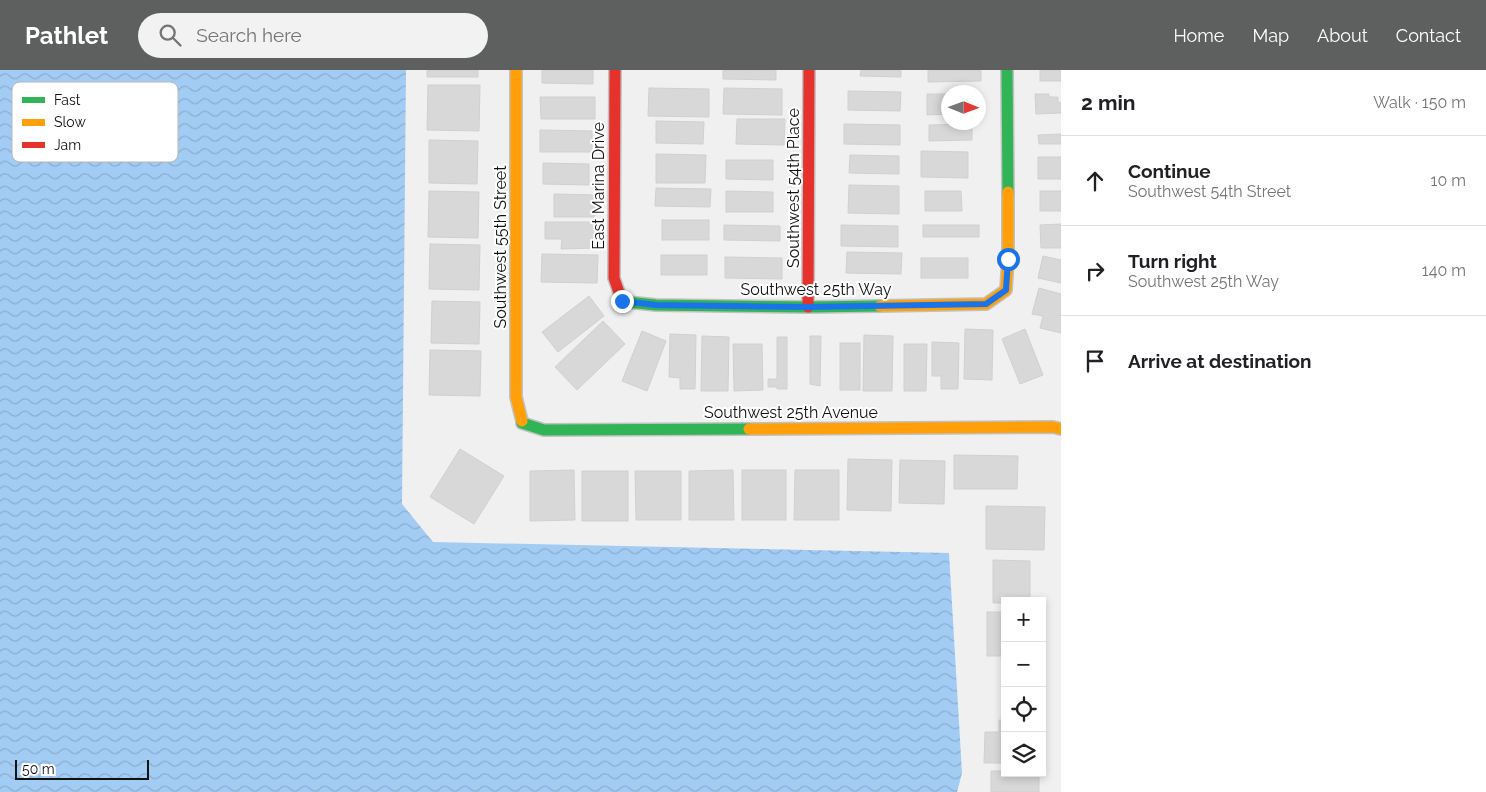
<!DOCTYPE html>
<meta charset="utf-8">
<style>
:root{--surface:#fff;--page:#f2f2f2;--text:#202124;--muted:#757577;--line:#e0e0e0;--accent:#5e5f5f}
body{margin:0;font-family:Raleway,sans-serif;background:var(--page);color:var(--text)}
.controls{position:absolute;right:15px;bottom:15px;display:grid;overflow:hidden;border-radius:0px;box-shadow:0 2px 8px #0003}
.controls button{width:45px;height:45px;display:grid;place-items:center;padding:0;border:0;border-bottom:1px solid var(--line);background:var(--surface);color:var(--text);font:25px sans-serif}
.compass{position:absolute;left:941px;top:15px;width:45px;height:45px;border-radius:50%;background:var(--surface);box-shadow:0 2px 8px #0003;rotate:91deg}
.scale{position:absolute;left:15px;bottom:12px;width:134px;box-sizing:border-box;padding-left:5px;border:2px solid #101111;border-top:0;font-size:14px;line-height:18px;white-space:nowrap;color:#101111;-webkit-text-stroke:4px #fff;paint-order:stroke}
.stop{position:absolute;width:15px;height:15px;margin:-11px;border:4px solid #1a73e8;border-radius:50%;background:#fff}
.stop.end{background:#1a73e8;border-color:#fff;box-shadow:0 1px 5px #0008}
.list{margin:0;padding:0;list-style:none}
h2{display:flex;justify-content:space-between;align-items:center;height:65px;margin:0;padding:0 20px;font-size:21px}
h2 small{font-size:16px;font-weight:400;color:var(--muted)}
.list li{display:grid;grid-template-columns:32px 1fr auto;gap:15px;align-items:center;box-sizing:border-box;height:90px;padding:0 20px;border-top:1px solid var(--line)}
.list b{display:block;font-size:19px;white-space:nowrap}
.list p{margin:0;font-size:16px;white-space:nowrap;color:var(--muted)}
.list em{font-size:16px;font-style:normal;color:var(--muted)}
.icon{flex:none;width:28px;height:28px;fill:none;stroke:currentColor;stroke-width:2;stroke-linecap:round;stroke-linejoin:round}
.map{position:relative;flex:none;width:1061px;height:722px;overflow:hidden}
header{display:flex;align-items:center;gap:30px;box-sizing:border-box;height:70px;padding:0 25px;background:var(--accent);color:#fff}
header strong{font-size:24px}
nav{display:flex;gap:28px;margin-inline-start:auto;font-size:18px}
.search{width:350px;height:45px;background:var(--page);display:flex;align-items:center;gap:12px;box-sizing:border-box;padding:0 18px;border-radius:28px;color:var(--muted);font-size:19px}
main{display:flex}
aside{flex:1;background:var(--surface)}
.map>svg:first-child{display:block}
.water{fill:url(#water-waves)}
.building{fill:#d8d8d8;stroke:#d0d0d0}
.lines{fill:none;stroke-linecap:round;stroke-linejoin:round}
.fast-casing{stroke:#c1c1c1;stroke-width:14}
.slow-casing{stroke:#c1c1c1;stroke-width:14}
.jam-casing{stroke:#c1c1c1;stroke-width:14}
.fast{stroke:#30b455;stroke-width:11}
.slow{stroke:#ff9f0a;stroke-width:11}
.jam{stroke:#e5322d;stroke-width:11}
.route{stroke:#1a73e8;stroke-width:6}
.labels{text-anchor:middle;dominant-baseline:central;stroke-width:4;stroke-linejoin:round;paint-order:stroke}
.street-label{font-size:16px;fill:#101111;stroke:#fff}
.key{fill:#fff;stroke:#b7b8b8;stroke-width:1}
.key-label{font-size:14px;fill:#101111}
</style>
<header>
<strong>Pathlet</strong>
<div class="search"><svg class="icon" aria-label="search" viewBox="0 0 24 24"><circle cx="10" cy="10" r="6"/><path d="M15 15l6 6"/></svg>Search here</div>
<nav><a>Home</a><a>Map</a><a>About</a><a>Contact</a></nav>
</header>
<main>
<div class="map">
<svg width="1061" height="722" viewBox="0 0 1061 722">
<defs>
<pattern id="water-waves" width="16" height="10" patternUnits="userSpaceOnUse" patternTransform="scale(1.25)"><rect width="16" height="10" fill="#a3ccf4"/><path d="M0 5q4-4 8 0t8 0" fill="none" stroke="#8baed0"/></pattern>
</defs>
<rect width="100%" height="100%" fill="#f0f0f0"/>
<!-- water -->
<polygon class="water" points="0,0 406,0 402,434 433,472 949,483 962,703 957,722 0,722"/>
<!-- building -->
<g class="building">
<rect x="427" y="0" width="51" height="7"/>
<polygon points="542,0 593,0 593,14 542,13"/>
<polygon points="723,0 776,0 776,10 723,9"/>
<polygon points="861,0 901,0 901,7 860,6"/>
<polygon points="928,0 981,0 981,11 928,12"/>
<rect x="1040" y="0" width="21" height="11"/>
<polygon points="428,15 480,15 479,61 427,60"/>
<polygon points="649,18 709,19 709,47 648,46"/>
<polygon points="724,18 782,19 782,45 723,44"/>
<polygon points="848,21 901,22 900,41 848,40"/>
<polygon points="927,24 948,24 948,44 927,45"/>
<polygon points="1035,24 1049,24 1049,27 1058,27 1058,33 1061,32 1061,43 1036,44"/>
<polygon points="540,27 595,27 595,49 541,49"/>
<polygon points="737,49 785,49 784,75 736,74"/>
<polygon points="656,51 704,52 703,74 656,73"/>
<polygon points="844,54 900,55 900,75 844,74"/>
<polygon points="972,54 972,70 929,71 929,55"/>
<polygon points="540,60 592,61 592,82 540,82"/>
<polygon points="1061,64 1061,74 1039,74 1038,65"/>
<polygon points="429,70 478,71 477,114 429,113"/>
<polygon points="921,81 968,82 968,108 921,107"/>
<polygon points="656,84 706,85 705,113 656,113"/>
<polygon points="850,85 899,86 899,104 849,103"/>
<rect x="1038" y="87" width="23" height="22"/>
<polygon points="726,90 773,90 773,110 726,109"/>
<polygon points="543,93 589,94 589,115 543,114"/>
<polygon points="849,115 899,116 899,144 848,143"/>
<polygon points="656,118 711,119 710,137 655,136"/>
<polygon points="429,121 479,122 478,168 428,167"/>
<polygon points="726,121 773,122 773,142 726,142"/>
<polygon points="925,121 961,121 962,141 925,141"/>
<rect x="1040" y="121" width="21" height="20"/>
<polygon points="554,124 595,125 594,147 554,147"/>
<rect x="662" y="150" width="47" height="20"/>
<polygon points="545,152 597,152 597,178 561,179 562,169 545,169"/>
<polygon points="1061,154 1061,178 1041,178 1040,155"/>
<polygon points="724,155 780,156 780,171 724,170"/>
<polygon points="841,155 898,156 898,177 841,176"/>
<rect x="923" y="155" width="56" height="12"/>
<polygon points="430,174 480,175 479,220 429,219"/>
<polygon points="847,182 902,183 901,204 846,203"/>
<polygon points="542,184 598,185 597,213 541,212"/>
<rect x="661" y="185" width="46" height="20"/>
<polygon points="1043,186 1061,190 1061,213 1038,208"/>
<polygon points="725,187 782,188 782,209 725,208"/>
<rect x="921" y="188" width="47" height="20"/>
<polygon points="1039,218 1061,224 1061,263 1040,258 1043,246 1032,244"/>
<polygon points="589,226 604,246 558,282 542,262"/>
<polygon points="432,231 480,232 479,274 431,273"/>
<polygon points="603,251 625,274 577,320 555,297"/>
<polygon points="965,259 993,260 992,310 964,309"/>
<polygon points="1025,259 1043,305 1020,314 1002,269"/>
<polygon points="642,261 666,271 647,321 622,311"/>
<polygon points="670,264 696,265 695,319 680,319 680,308 669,307"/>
<polygon points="864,265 893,266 892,321 863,321"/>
<polygon points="702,266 729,267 728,321 701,321"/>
<polygon points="810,266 821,266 820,316 810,314"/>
<polygon points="777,267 787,267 787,319 777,319 777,317 768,317 768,309 777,309"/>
<polygon points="932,272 959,273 958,319 941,319 941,306 932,306"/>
<rect x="840" y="273" width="20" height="47"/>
<polygon points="733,274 762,274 763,320 734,321"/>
<polygon points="904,274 927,274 926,321 904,321"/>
<polygon points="430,280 481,281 480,326 429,325"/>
<polygon points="460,379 504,406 474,454 430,427"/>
<polygon points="954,385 1018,386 1017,419 954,419"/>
<polygon points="848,389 892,390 891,441 847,440"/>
<polygon points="900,390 945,391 944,434 899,433"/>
<polygon points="574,400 575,450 530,451 530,401"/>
<polygon points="733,400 734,450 689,450 689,401"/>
<rect x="742" y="400" width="44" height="50"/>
<polygon points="795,400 839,400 839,450 794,450"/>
<rect x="582" y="401" width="46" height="50"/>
<polygon points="635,401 681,401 681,450 636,450"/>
<polygon points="986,436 1045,437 1044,480 986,479"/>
<polygon points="993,490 1030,491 1030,531 1005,531 1005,533 993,533"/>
<rect x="987" y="542" width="18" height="44"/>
<polygon points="999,650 1005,650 1005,693 984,693 985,662 999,662"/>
<polygon points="991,701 1005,701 1005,703 1039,703 1039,722 991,722"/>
</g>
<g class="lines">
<defs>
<g id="fast">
<polyline points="1007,0 1008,122"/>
<polyline points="627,232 656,235 808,237 880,236"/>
<polyline points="522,351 522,353 544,360 749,359"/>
</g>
<g id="slow">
<polyline points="516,0 516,327 522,351"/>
<polyline points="880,236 986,234 1006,220 1008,189 1008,122"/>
<polyline points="749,359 1053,357 1061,359"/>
</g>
<g id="jam">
<polyline points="615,0 614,208 622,231 627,232"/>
<polyline points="808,237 809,0"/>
</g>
</defs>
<!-- fast casing -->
<use href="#fast" class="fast-casing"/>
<!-- slow casing -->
<use href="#slow" class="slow-casing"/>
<!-- jam casing -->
<use href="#jam" class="jam-casing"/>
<!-- fast -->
<use href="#fast" class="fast"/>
<!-- slow -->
<use href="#slow" class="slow"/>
<!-- jam -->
<use href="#jam" class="jam"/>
</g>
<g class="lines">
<!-- route -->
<polyline class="route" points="622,231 656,235 808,237 986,234 1006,220 1008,189"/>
</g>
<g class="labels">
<!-- street labels -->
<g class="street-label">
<text transform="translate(598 116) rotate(-90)">East Marina Drive</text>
<text transform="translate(793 118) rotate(-90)">Southwest 54th Place</text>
<text transform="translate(500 177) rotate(-90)">Southwest 55th Street</text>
<text x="816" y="219">Southwest 25th Way</text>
<text x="791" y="342">Southwest 25th Avenue</text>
</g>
</g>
<!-- legend -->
<rect x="12" y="12" width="166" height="80" rx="8" class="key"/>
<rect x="22" y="27" width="23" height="6" fill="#30b455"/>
<rect x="22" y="49" width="23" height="7" fill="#ff9f0a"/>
<rect x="22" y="72" width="23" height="6" fill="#e5322d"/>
<g class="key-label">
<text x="54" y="35">Fast</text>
<text x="54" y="57">Slow</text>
<text x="54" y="80">Jam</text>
</g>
</svg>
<div class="controls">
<button>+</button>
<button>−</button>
<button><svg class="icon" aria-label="locate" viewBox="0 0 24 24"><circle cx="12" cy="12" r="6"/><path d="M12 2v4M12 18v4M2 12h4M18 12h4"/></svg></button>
<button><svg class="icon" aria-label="layers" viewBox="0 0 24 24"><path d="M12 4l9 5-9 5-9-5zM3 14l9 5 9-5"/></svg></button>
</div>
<svg class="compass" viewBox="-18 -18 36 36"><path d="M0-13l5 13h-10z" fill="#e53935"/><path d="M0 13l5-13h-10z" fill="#757577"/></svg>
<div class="scale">50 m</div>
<div class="stop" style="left:1008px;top:189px"></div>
<div class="stop end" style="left:622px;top:231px"></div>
</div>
<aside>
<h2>2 min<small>Walk · 150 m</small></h2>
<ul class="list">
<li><svg class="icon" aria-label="ahead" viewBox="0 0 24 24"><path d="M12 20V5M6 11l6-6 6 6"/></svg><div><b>Continue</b><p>Southwest 54th Street</p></div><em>10 m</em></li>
<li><svg class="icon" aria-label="right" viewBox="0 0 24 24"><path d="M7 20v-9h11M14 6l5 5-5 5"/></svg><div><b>Turn right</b><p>Southwest 25th Way</p></div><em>140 m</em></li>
<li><svg class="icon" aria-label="arrive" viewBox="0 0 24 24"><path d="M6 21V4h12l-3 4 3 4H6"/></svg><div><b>Arrive at destination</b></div></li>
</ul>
</aside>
</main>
